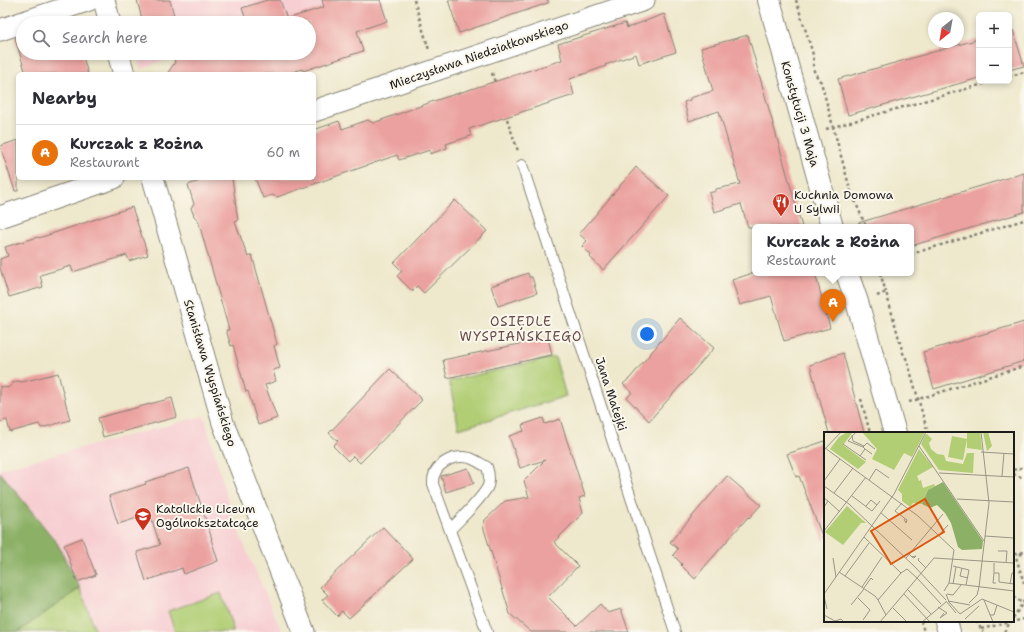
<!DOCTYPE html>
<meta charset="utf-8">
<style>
:root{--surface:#fff;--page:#f7f7f7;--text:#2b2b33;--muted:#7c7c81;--line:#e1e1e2;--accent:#ea580c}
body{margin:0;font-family:"Shantell Sans",sans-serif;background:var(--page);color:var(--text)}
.controls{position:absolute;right:12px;top:12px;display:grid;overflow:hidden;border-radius:6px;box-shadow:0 2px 6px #0003}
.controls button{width:36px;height:36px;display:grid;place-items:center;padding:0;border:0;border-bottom:1px solid var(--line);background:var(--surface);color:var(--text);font:20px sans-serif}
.compass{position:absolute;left:928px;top:12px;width:36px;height:36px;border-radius:50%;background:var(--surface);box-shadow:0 2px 6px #0003;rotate:211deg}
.you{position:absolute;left:647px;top:334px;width:14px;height:14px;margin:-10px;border:3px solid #fff;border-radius:50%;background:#1a73e8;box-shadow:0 0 0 6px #1a73e833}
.badge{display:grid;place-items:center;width:26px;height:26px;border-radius:50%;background:var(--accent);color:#fff;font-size:13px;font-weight:700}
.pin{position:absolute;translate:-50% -33px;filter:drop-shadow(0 1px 2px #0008)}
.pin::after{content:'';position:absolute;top:21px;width:14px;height:12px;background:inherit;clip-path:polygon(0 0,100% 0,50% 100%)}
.popup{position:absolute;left:752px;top:224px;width:162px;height:52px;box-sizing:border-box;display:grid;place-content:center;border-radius:6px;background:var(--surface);filter:drop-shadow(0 1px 3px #0005);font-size:13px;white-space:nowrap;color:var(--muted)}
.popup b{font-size:15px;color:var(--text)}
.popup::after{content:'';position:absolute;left:50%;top:100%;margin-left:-8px;border:8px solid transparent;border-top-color:var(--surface)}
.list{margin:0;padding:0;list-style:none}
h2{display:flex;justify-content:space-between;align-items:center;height:52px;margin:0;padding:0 16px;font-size:17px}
h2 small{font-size:13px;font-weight:400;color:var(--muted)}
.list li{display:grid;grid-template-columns:26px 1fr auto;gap:12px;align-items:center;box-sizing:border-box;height:56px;padding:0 16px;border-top:1px solid var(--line)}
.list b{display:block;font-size:15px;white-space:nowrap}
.list p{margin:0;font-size:13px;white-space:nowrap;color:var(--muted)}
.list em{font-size:13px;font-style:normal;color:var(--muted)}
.icon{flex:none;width:22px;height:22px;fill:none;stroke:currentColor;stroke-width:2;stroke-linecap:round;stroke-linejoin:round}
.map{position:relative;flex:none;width:1024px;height:632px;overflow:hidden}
.search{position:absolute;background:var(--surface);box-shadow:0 2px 6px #0003;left:16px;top:16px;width:300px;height:44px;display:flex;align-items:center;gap:10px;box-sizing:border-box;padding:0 14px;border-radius:22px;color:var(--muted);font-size:15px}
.panel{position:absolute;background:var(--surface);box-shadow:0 2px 6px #0003;left:16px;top:72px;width:300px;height:108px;border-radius:6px}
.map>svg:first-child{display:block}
.built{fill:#f7cfd3}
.green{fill:#b1ce74;stroke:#667548}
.forest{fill:#8cb166;stroke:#546641}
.building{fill:#eba19f}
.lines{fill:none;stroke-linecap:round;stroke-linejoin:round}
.lane-casing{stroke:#858274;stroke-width:12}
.street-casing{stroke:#858274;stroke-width:23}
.secondary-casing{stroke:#858274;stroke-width:24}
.path{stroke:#858274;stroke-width:2.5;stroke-dasharray:3 3;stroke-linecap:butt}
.lane{stroke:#fff;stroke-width:10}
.street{stroke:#fff;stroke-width:21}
.secondary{stroke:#fff;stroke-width:22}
.labels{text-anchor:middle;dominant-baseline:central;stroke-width:4;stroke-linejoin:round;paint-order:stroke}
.street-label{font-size:12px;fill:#1c1c1c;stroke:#fbf7ec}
.poi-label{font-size:12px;fill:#1c1c1c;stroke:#fbf7ec;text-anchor:start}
.neighbourhood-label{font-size:13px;letter-spacing:1px;fill:#644b4a;stroke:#fbf7ec}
.inset-road{fill:none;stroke:#9a9686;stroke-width:1}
.view{fill:#de560d;fill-opacity:0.15;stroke:#de560d;stroke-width:2}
.inset-edge{fill:none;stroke:#1c1c1c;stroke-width:2}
</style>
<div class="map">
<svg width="1024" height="632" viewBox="0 0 1024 632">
<rect width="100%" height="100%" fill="#fbf7ec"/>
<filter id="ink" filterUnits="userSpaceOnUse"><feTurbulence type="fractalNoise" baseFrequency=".025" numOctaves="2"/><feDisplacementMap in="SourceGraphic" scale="8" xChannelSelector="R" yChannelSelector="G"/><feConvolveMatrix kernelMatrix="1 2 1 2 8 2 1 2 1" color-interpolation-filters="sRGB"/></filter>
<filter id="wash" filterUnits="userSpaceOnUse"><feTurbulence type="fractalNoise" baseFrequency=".012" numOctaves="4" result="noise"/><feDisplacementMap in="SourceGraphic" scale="16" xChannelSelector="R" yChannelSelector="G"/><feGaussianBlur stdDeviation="0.9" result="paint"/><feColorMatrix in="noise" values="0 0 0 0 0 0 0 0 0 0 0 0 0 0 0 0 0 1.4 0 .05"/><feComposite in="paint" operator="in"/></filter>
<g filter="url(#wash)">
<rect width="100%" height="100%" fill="#eee8cc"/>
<!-- built -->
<g class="built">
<polygon points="137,0 382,0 387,21 362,29 357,32 363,51 303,71 302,69 287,74 168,74 171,67 176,65 173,57 141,69 135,53 309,53 309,23 143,23"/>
<polygon points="204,416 233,519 282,632 96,632 80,588 57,543 0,472 0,469"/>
</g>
<!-- green -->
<g class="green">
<polygon points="555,357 566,396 459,429 449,381"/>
<polygon points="80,588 96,632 18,632"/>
<polygon points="221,593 234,632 175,632 168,611"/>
</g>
<!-- forest -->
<polygon class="forest" points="0,472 57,543 80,588 18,632 0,632"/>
<g id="blocks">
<!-- building -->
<g class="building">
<polygon points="137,0 170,0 176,23 143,23"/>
<polygon points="267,0 280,0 287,19 324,7 322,0 380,0 387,21 357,31 363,51 303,71 302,69 287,74 167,74 175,62 173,57 185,53 309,53 309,23 247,23 242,8"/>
<polygon points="448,0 548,0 548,3 459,33"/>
<polygon points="664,14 676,52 639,64 636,54 605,65 606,66 570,79 574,95 469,129 471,136 446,144 447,148 430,154 430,150 399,160 397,155 277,197 272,195 263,198 255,178 314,178 314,130 339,121 342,129 368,120 373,123 437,100 562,60 558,44 625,23 627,28"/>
<polygon points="1013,30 1024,66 1009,70 1009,31"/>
<polygon points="23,35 23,53 82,53 88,74 26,74 15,38"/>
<polygon points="748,35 802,227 748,227 741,204 714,212 709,193 716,191 716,189 740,184 719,111 689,121 684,102 690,100 690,98 713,91 701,48"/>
<polygon points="979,39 979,78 848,115 838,79"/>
<polygon points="18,140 18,191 15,191 0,146"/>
<polygon points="636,167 669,196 603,270 590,257 591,255 582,246 587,241 579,234"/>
<polygon points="1024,173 1024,212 911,246 911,227 858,227 858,223"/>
<polygon points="208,178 232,178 238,221 235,222 248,257 252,255 277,344 274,346 280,368 273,370 276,381 265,385 277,418 258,425 248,391 246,392 233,345 231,346 226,330 229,330 198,220 194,216 191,208 194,204 188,185"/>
<polygon points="455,200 487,231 424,293 417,286 412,291 397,276 402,271 394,263"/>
<polygon points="132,207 148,255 129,261 127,255 73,272 71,266 40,275 43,287 9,297 0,268 0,259 8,256 5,247 38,237 39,238"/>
<polygon points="528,273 529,277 532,277 537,293 498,306 491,286"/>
<polygon points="753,273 815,273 830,328 784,341 771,296 740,305 732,280"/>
<polygon points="680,318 714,348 649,421 627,398 632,392 623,384 630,378"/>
<polygon points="1024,322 1024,361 934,389 923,352"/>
<polygon points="548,338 552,355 447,378 443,360"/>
<polygon points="843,353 853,391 864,433 829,433 810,365"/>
<polygon points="390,369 422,400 360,463 353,456 348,461 333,446 338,441 329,433"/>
<polygon points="58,373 70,420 41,428 39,424 10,432 7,420 0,422 0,386 8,388 13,383 18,381 22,382"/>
<polygon points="172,398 177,417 103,437 98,418"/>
<polygon points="543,418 545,424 560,419 585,496 579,498 583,513 554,542 578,566 548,597 577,626 600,604 608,613 621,609 629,632 531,632 510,614 483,526 485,520 505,501 529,497 524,481 545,460 520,468 509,436 524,431 522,425"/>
<polygon points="825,441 825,540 824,541 799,476 796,477 787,454"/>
<polygon points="189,468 212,539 211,539 218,561 184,574 182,568 146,581 137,552 160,545 150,514 118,524 109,496 146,484 145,482"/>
<polygon points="468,468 474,483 446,492 441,476"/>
<polygon points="727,476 761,505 749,518 748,517 706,565 695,579 681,565 682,564 673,555 678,549 670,542"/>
<polygon points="383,527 413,559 349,618 342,611 337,616 322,600 328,595 320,587"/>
<polygon points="82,538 96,575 77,582 64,545"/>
</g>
</g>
</g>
<g filter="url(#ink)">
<use href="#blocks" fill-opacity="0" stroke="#858274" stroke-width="1"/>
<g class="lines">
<defs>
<g id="lane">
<polyline points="522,165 675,632"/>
<path d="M450 530C461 518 482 499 488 486 490 479 489 473 487 467 481 464 476 460 470 458 452 454 432 465 433 484L487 632"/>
</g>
<g id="street">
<polyline points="104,0 110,23"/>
<polyline points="0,30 89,0"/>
<polyline points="118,53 124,74"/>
<polyline points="314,111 644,0"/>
<polyline points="153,178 223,423 304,632"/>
<polyline points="0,217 114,178"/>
</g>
<g id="secondary">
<polyline points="769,0 832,227"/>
<polyline points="847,273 857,302 895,433"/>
<polyline points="946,621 949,632"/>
</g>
</defs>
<!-- lane casing -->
<use href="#lane" class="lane-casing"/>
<!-- street casing -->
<use href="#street" class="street-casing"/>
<!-- secondary casing -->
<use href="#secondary" class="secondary-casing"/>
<!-- path -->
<g class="path">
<polyline points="414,0 429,50"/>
<path d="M796 0C801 17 807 34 812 51 816 66 808 66 821 82L850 189 866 227"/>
<polyline points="492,73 495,82"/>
<polyline points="1009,77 1024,72"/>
<polyline points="507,119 518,151"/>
<polyline points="826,129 994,81"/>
<polyline points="911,254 1024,220"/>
<polyline points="880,273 886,292"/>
<polyline points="877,296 886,292 903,353 907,360 928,433"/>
<polyline points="861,399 870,433"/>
<polyline points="909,402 1024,366"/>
<polyline points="1013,470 1024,467"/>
<polyline points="1013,474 1024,478"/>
<polyline points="1020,553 1024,557"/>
<polyline points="1013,554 1015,554 1024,583"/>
<polyline points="1015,554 1024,552"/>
<polyline points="1013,597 1024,604"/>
<polyline points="1013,618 1024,601"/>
<polyline points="921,621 924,632"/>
<polyline points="976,621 983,632"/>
<polyline points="981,629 1024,619"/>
<polyline points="1004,632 1011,621"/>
</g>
<!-- lane -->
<use href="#lane" class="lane"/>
<!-- street -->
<use href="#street" class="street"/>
<!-- secondary -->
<use href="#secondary" class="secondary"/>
</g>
</g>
<!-- icons -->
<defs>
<symbol id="restaurant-pin" viewBox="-11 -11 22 30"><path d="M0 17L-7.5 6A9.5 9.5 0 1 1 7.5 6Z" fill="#c8321e" stroke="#fbf7ec"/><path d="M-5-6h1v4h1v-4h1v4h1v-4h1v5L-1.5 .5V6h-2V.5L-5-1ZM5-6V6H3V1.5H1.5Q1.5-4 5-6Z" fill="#fff"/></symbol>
<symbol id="school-pin" viewBox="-11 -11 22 30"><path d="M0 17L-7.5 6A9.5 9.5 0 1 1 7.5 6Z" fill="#c8321e" stroke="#fbf7ec"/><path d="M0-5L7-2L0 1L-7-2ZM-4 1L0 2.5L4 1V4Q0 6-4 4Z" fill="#fff"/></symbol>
</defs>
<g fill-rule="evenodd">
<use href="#restaurant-pin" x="771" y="192" width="20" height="27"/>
<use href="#school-pin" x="133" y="506" width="20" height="27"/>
</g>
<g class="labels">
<!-- street labels -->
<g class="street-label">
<text transform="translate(479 55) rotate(-19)">Mieczysława Niedziałkowskiego</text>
<text transform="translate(800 114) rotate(74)">Konstytucji 3 Maja</text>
<text transform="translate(210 373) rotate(73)">Stanisława Wyspiańskiego</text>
<text transform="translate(611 394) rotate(72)">Jana Matejki</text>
</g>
<!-- poi labels -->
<g class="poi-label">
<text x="794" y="195">Kuchnia Domowa<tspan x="794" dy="14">U Sylwii</tspan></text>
<text x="156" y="509">Katolickie Liceum<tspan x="156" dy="14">Ogólnokształcące</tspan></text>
</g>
<!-- neighbourhood labels -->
<g class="neighbourhood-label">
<text x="521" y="321">OSIEDLE<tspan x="521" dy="15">WYSPIAŃSKIEGO</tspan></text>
</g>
</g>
<!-- overview -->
<g transform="translate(824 432)">
<rect width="190" height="190" fill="#eee8cc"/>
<path d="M23 0H29L19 13 42 30 34 37 6 17 15 5ZM38 0H101L88 25 80 21 70 38 48 27 53 17ZM143 0H156L158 18 143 16ZM159 0H164L168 14 163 19ZM103 2 108 7 105 11 107 17 113 22 120 23 122 29 139 32 143 21H150L149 41 115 38 97 12 101 3ZM128 4 143 7 139 28 124 25ZM95 17 109 35 93 44 95 49 97 48 99 56 110 52 111 54 104 58 98 72 89 71 86 75 78 69V62L74 58ZM23 74 42 91H37L19 113 1 100Z" fill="#b1ce74"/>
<path d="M119 50 159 109 158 117 138 118 134 115 127 91 121 81 113 73 106 76 98 72 104 58Z" fill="#8cb166"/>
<path class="inset-road" d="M32 0 24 9 39 15M28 3 29 9 40 14M19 12 42 28M95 14 160 109M1 16 94 84 130 118 125 151 120 159M41 17 39 15 43 11 51 17M0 18 17 0M157 20 190 22M36 24 41 17 48 22M115 41 190 45M178 44 180 21M45 48 52 37 65 46M0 49 16 27M0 54 25 72 91 135 122 168M10 61 29 36M28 64 48 79 56 69M0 66 4 69 0 75M133 67 190 70M4 69 16 80M78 71 71 79 83 88 82 91 80 87M42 74 47 68 53 73M57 81 88 108M0 99 42 45M115 103 124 93M161 104 190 106M174 119H183L182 131M85 122 88 125 90 126 92 124 88 125M9 126 12 145M82 126 119 82M95 126 94 128 102 136M170 131V141H175V150L190 152M129 134 145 138M138 136 136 144 144 146M15 140 51 164 54 168 77 141 40 105M77 141 83 137 93 146M170 141 169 151H172M21 144 45 111M93 146 117 172M125 151 190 159M129 152 132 135M186 152 188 141H190M142 153 145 138M38 155 58 125M40 156 47 146 49 148M84 158 107 182M0 162 70 62 102 0M80 162 106 190M122 162 125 170 136 182M123 162 129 163 137 153M0 164 3 177M34 166 46 178 39 188M54 168 62 183M160 168 169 190M122 169 132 181M124 169 146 173M145 171 153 163 155 155 165 71 157 0M27 173 40 157M114 175 123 181 116 186 120 181M69 176 83 190M136 182 158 167 190 180M0 183 11 189 17 187 20 190M166 183H170L173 173M141 187 155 174M56 190 110 126 190 131M98 190 122 170"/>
<path class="view" d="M101 67 120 100 67 132 47 99Z"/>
<rect width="190" height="190" class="inset-edge"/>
</g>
</svg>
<div class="controls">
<button>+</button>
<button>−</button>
</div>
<svg class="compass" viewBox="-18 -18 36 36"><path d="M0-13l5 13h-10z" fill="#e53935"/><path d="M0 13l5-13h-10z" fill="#7c7c81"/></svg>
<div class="you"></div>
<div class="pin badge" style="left:833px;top:322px;background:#e8710a">A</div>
<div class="popup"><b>Kurczak z Rożna</b>Restaurant</div>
<div class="search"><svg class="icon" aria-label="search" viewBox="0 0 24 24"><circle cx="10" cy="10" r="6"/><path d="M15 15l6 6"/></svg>Search here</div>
<section class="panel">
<h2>Nearby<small></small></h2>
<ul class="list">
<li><span class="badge" style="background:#e8710a">A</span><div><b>Kurczak z Rożna</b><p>Restaurant</p></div><em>60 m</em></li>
</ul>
</section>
</div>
